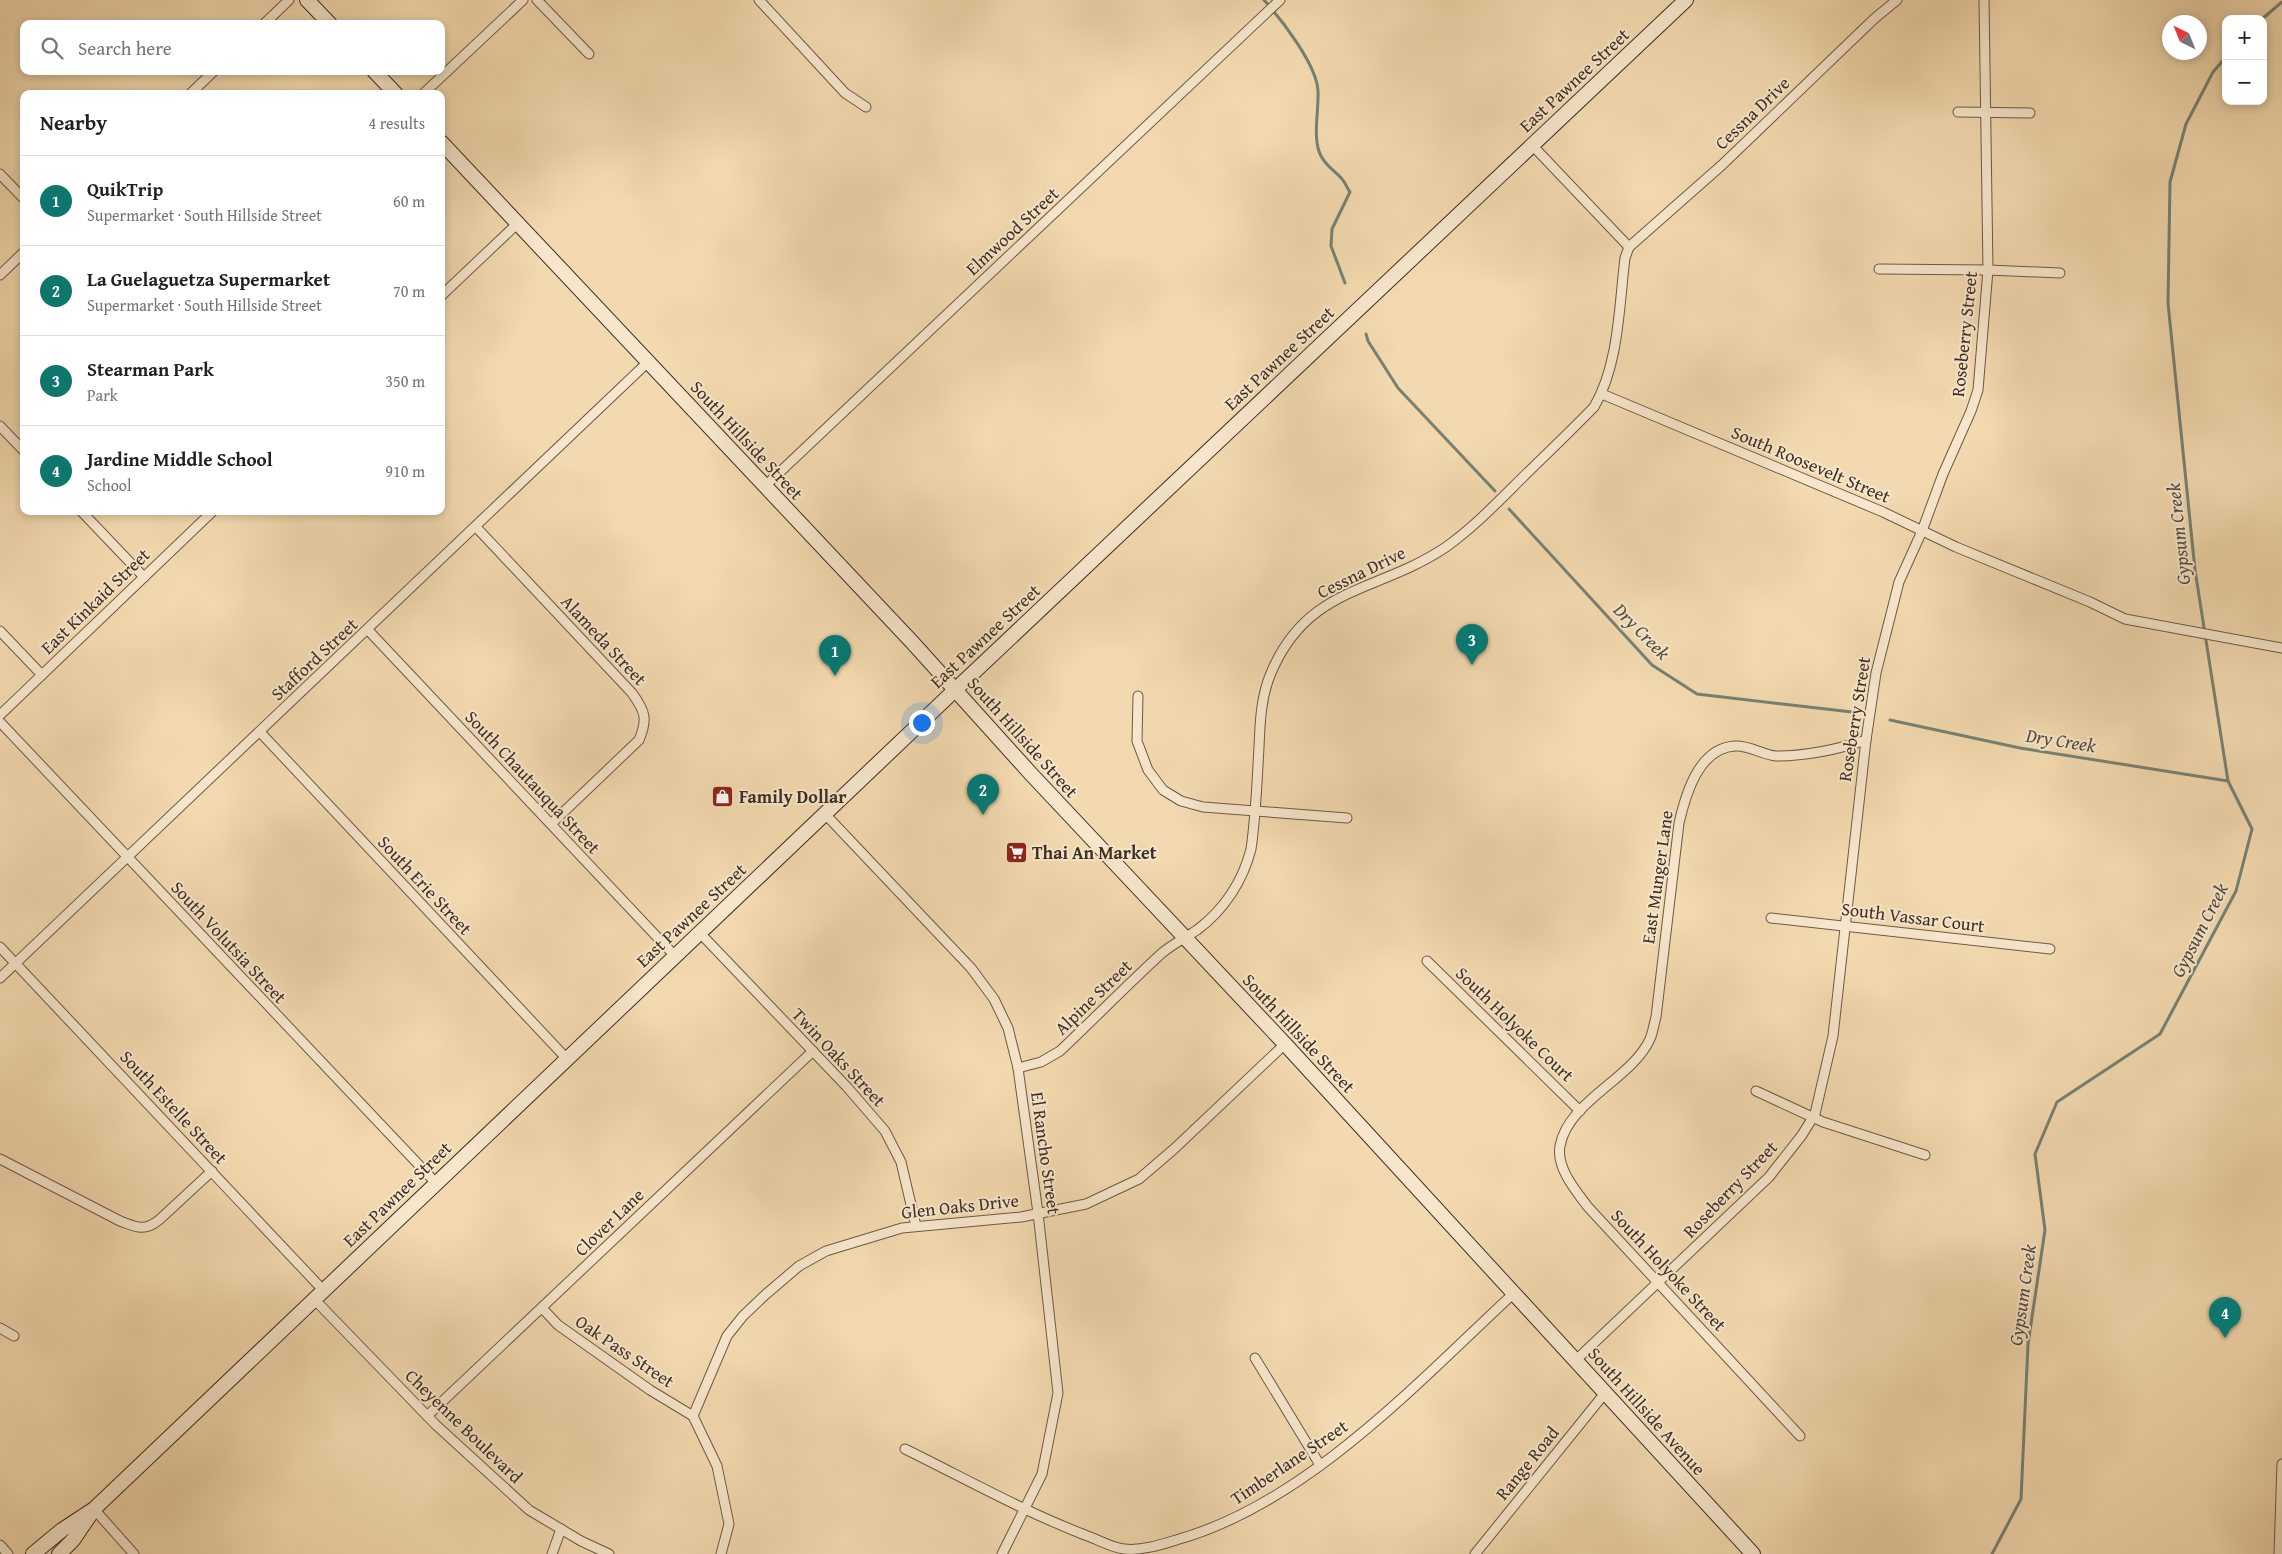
<!DOCTYPE html>
<meta charset="utf-8">
<style>
:root{--surface:#fff;--page:#f2f2f2;--text:#202124;--muted:#757577;--line:#e0e0e0;--accent:#0f766e}
body{margin:0;font-family:"Gentium Book Plus",serif;background:var(--page);color:var(--text)}
.controls{position:absolute;right:15px;top:15px;display:grid;overflow:hidden;border-radius:10px;box-shadow:0 2px 8px #0003}
.controls button{width:45px;height:45px;display:grid;place-items:center;padding:0;border:0;border-bottom:1px solid var(--line);background:var(--surface);color:var(--text);font:25px sans-serif}
.compass{position:absolute;left:2162px;top:15px;width:45px;height:45px;border-radius:50%;background:var(--surface);box-shadow:0 2px 8px #0003;rotate:317deg}
.you{position:absolute;left:921px;top:722px;width:18px;height:18px;margin:-12px;border:4px solid #fff;border-radius:50%;background:#1a73e8;box-shadow:0 0 0 8px #1a73e833}
.badge{display:grid;place-items:center;width:32px;height:32px;border-radius:50%;background:var(--accent);color:#fff;font-size:16px;font-weight:700}
.pin{position:absolute;translate:-50% -41px;filter:drop-shadow(0 1px 2px #0008)}
.pin::after{content:'';position:absolute;top:26px;width:18px;height:15px;background:inherit;clip-path:polygon(0 0,100% 0,50% 100%)}
.list{margin:0;padding:0;list-style:none}
h2{display:flex;justify-content:space-between;align-items:center;height:65px;margin:0;padding:0 20px;font-size:21px}
h2 small{font-size:16px;font-weight:400;color:var(--muted)}
.list li{display:grid;grid-template-columns:32px 1fr auto;gap:15px;align-items:center;box-sizing:border-box;height:90px;padding:0 20px;border-top:1px solid var(--line)}
.list b{display:block;font-size:19px;white-space:nowrap}
.list p{margin:0;font-size:16px;white-space:nowrap;color:var(--muted)}
.list em{font-size:16px;font-style:normal;color:var(--muted)}
.icon{flex:none;width:28px;height:28px;fill:none;stroke:currentColor;stroke-width:2;stroke-linecap:round;stroke-linejoin:round}
.map{position:relative;flex:none;width:2282px;height:1554px;overflow:hidden}
.search{position:absolute;background:var(--surface);box-shadow:0 2px 8px #0003;left:20px;top:20px;width:425px;height:55px;display:flex;align-items:center;gap:12px;box-sizing:border-box;padding:0 18px;border-radius:10px;color:var(--muted);font-size:19px}
.panel{position:absolute;background:var(--surface);box-shadow:0 2px 8px #0003;left:20px;top:90px;width:425px;height:425px;border-radius:10px}
.map>svg:first-child{display:block}
.lines{fill:none;stroke-linecap:round;stroke-linejoin:round}
.stream{stroke:#768274;stroke-width:3}
.minor-casing{stroke:#6b5a47;stroke-width:11}
.secondary-casing{stroke:#3e2f24;stroke-width:16}
.minor{stroke:#f7e6cb;stroke-width:9}
.secondary{stroke:#f7e6cb;stroke-width:14}
.labels{text-anchor:middle;dominant-baseline:central;stroke-width:4;stroke-linejoin:round;paint-order:stroke}
.street-label{font-size:18px;fill:#3e2f24;stroke:#f7e6cb}
.poi-label{font-size:18px;font-weight:bold;fill:#3e2f24;stroke:#f7e6cb;text-anchor:start}
.water-label{font-size:19px;font-style:italic;fill:#514b3f;stroke:#f7e6cb}
</style>
<div class="map">
<svg width="2282" height="1554" viewBox="0 0 2282 1554">
<rect width="100%" height="100%" fill="#f3d9af"/>
<filter id="stains"><feTurbulence type="fractalNoise" baseFrequency=".004" numOctaves="4"/><feColorMatrix values="0 0 0 0 .2 0 0 0 0 .09 0 0 0 0 .02 0 0 0 .5 -.17"/></filter>
<radialGradient id="worn" r=".72"><stop offset=".6" stop-color="#630" stop-opacity="0"/><stop offset="1" stop-color="#630" stop-opacity=".3"/></radialGradient>
<g class="lines">
<!-- stream -->
<g class="stream">
<path d="M1264 0C1281 19 1317 65 1318 91 1319 111 1312 139 1321 156 1326 166 1335 171 1342 179 1345 182 1347 188 1350 192L1332 229 1331 246 1345 283"/>
<polyline points="2262,19 2282,2"/>
<polyline points="1366,334 1368,341 1398,388 1495,491"/>
<polyline points="1509,509 1652,665 1697,694 1852,712"/>
<polyline points="1890,720 2020,748 2228,781"/>
<polyline points="1992,1554 2021,1499 2028,1344 2045,1230 2035,1154 2057,1102 2160,1034 2236,891 2252,829 2228,781 2195,570 2168,303 2170,182 2186,124 2213,72 2226,57"/>
</g>
<defs>
<g id="minor">
<polyline points="537,0 589,54"/>
<polyline points="759,0 845,93 866,107"/>
<polyline points="264,24 289,0"/>
<polyline points="190,94 214,71"/>
<polyline points="423,94 523,0"/>
<polyline points="1958,112 2030,113"/>
<polyline points="1532,145 1629,247"/>
<polyline points="0,174 24,199"/>
<polyline points="1879,269 1988,270 2060,273"/>
<polyline points="0,275 24,252"/>
<polyline points="441,296 518,223"/>
<polyline points="1602,394 1883,512 1956,547 2090,602 2125,619 2282,648"/>
<polyline points="0,426 24,451"/>
<polyline points="765,486 1280,0"/>
<polyline points="81,511 144,577"/>
<path d="M476 527 632 693C645 711 648 719 639 740L551 824"/>
<polyline points="368,630 675,956"/>
<polyline points="0,631 42,675"/>
<polyline points="1138,696 1137,741 1148,770 1163,790 1181,801 1203,807 1347,818"/>
<polyline points="0,715 213,511"/>
<polyline points="0,722 436,1183"/>
<polyline points="260,732 567,1059"/>
<polyline points="826,815 971,968 994,999 1008,1028 1018,1068 1038,1213 1058,1393 1042,1474 1002,1554"/>
<polyline points="1771,918 2050,949"/>
<polyline points="700,933 847,1087 885,1131 901,1162 916,1226"/>
<polyline points="0,947 323,1290"/>
<polyline points="1427,961 1580,1111"/>
<polyline points="0,978 648,362"/>
<path d="M1018 1068 1041 1062 1060 1051C1094 1019 1127 985 1162 953 1173 944 1185 938 1197 930 1224 910 1243 881 1251 849 1256 815 1257 781 1259 747 1260 722 1261 696 1271 673 1308 585 1378 593 1446 547 1470 530 1492 508 1513 487 1540 460 1568 434 1594 407 1619 365 1619 306 1625 258L1629 247 1722 165 1875 18 1897 0"/>
<polyline points="1756,1091 1823,1122 1925,1155"/>
<path d="M0 1159 120 1221C136 1227 144 1232 159 1220L212 1171"/>
<polyline points="314,1299 436,1425 529,1510 581,1541 609,1554"/>
<polyline points="542,1308 558,1325 650,1390 693,1416"/>
<polyline points="0,1328 14,1336"/>
<polyline points="1255,1358 1320,1465"/>
<polyline points="1576,1360 1769,1177 1802,1135 1815,1114 1833,1036 1866,740 1876,673 1899,582 1922,531 1943,474 1971,411 1978,390 1988,270 1984,0"/>
<polyline points="427,1416 813,1051"/>
<path d="M1800 1436 1588 1207C1576 1191 1556 1168 1560 1146 1568 1101 1632 1079 1650 1039 1653 1032 1654 1024 1656 1017L1679 823C1686 793 1699 748 1735 746 1749 745 1763 755 1776 756 1807 756 1836 750 1866 740"/>
<path d="M905 1449C964 1478 1023 1511 1085 1535 1097 1539 1112 1548 1124 1549 1141 1551 1160 1545 1176 1540 1306 1504 1417 1383 1514 1293"/>
<polyline points="94,1509 134,1554"/>
<polyline points="0,1545 8,1554"/>
<polyline points="552,1554 561,1529"/>
<polyline points="721,1554 729,1524 717,1466 693,1416 727,1336 743,1316 765,1295 799,1266 826,1251 902,1228 1021,1217 1086,1204 1139,1179 1174,1149 1285,1044"/>
<polyline points="1475,1554 1605,1393"/>
<polyline points="2279,1554 2282,1464"/>
</g>
<g id="secondary">
<polyline points="307,0 330,24"/>
<polyline points="374,71 396,94"/>
<polyline points="441,142 912,642 1031,774 1285,1044 1753,1554"/>
<polyline points="33,1554 62,1530 94,1509 955,690 1686,0"/>
<polyline points="59,1554 73,1540 90,1515"/>
</g>
</defs>
<!-- minor casing -->
<use href="#minor" class="minor-casing"/>
<!-- secondary casing -->
<use href="#secondary" class="secondary-casing"/>
<!-- minor -->
<use href="#minor" class="minor"/>
<!-- secondary -->
<use href="#secondary" class="secondary"/>
</g>
<!-- icons -->
<defs>
<symbol id="shop-square" viewBox="-11 -11 22 22"><rect x="-9" y="-9" width="18" height="18" rx="4" fill="#8f2418" stroke="#f7e6cb"/><path d="M-5-2.5h2.3a2.7 3.5 0 0 1 5.4 0H5L5.5 6h-11ZM-1.5-2.5h3a1.5 2.3 0 0 0-3 0Z" fill="#fff"/></symbol>
<symbol id="supermarket-square" viewBox="-11 -11 22 22"><rect x="-9" y="-9" width="18" height="18" rx="4" fill="#8f2418" stroke="#f7e6cb"/><path d="M-6-5.5h2.5l.6 2H6L4.5 2H-2.5L-4.4-4H-6ZM-1.5 3.2a1.3 1.3 0 1 0 .1 0ZM3 3.2a1.3 1.3 0 1 0 .1 0Z" fill="#fff"/></symbol>
</defs>
<g fill-rule="evenodd">
<use href="#shop-square" x="710" y="784" width="25" height="25"/>
<use href="#supermarket-square" x="1004" y="840" width="25" height="25"/>
</g>
<g class="labels">
<!-- street labels -->
<g class="street-label">
<text transform="translate(1574 80) rotate(-43)">East Pawnee Street</text>
<text transform="translate(1752 113) rotate(-44)">Cessna Drive</text>
<text transform="translate(1012 231) rotate(-43)">Elmwood Street</text>
<text transform="translate(1964 334) rotate(-84)">Roseberry Street</text>
<text transform="translate(1279 358) rotate(-43)">East Pawnee Street</text>
<text transform="translate(747 440) rotate(47)">South Hillside Street</text>
<text transform="translate(1811 464) rotate(23)">South Roosevelt Street</text>
<text transform="translate(1361 572) rotate(-26)">Cessna Drive</text>
<text transform="translate(95 601) rotate(-44)">East Kinkaid Street</text>
<text transform="translate(985 636) rotate(-43)">East Pawnee Street</text>
<text transform="translate(604 640) rotate(47)">Alameda Street</text>
<text transform="translate(314 659) rotate(-43)">Stafford Street</text>
<text transform="translate(1854 719) rotate(-81)">Roseberry Street</text>
<text transform="translate(1023 737) rotate(48)">South Hillside Street</text>
<text transform="translate(533 782) rotate(47)">South Chautauqua Street</text>
<text transform="translate(1657 877) rotate(-82)">East Munger Lane</text>
<text transform="translate(425 885) rotate(47)">South Erie Street</text>
<text transform="translate(691 915) rotate(-43)">East Pawnee Street</text>
<text transform="translate(1913 917) rotate(7)">South Vassar Court</text>
<text transform="translate(229 942) rotate(47)">South Volutsia Street</text>
<text transform="translate(1093 997) rotate(-44)">Alpine Street</text>
<text transform="translate(1515 1024) rotate(44)">South Holyoke Court</text>
<text transform="translate(1299 1033) rotate(47)">South Hillside Street</text>
<text transform="translate(839 1057) rotate(47)">Twin Oaks Street</text>
<text transform="translate(174 1107) rotate(47)">South Estelle Street</text>
<text transform="translate(1046 1153) rotate(82)">El Rancho Street</text>
<text transform="translate(1730 1189) rotate(-46)">Roseberry Street</text>
<text transform="translate(397 1194) rotate(-44)">East Pawnee Street</text>
<text transform="translate(960 1206) rotate(-6)">Glen Oaks Drive</text>
<text transform="translate(609 1222) rotate(-44)">Clover Lane</text>
<text transform="translate(1669 1270) rotate(47)">South Holyoke Street</text>
<text transform="translate(625 1351) rotate(34)">Oak Pass Street</text>
<text transform="translate(1647 1411) rotate(48)">South Hillside Avenue</text>
<text transform="translate(464 1426) rotate(44)">Cheyenne Boulevard</text>
<text transform="translate(1289 1462) rotate(-34)">Timberlane Street</text>
<text transform="translate(1527 1463) rotate(-51)">Range Road</text>
</g>
<!-- poi labels -->
<g class="poi-label">
<text x="739" y="796">Family Dollar</text>
<text x="1032" y="852">Thai An Market</text>
</g>
<!-- water labels -->
<g class="water-label">
<text transform="translate(2178 534) rotate(-96)">Gypsum Creek</text>
<text transform="translate(1642 631) rotate(45)">Dry Creek</text>
<text transform="translate(2061 740) rotate(9)">Dry Creek</text>
<text transform="translate(2199 930) rotate(-63)">Gypsum Creek</text>
<text transform="translate(2022 1295) rotate(-82)">Gypsum Creek</text>
</g>
</g>
<rect width="100%" height="100%" filter="url(#stains)"/>
<rect width="100%" height="100%" fill="url(#worn)"/>
</svg>
<div class="controls">
<button>+</button>
<button>−</button>
</div>
<svg class="compass" viewBox="-18 -18 36 36"><path d="M0-13l5 13h-10z" fill="#e53935"/><path d="M0 13l5-13h-10z" fill="#757577"/></svg>
<div class="you"></div>
<div class="pin badge" style="left:835px;top:676px">1</div>
<div class="pin badge" style="left:983px;top:815px">2</div>
<div class="pin badge" style="left:1472px;top:665px">3</div>
<div class="pin badge" style="left:2225px;top:1338px">4</div>
<div class="search"><svg class="icon" aria-label="search" viewBox="0 0 24 24"><circle cx="10" cy="10" r="6"/><path d="M15 15l6 6"/></svg>Search here</div>
<section class="panel">
<h2>Nearby<small>4 results</small></h2>
<ul class="list">
<li><span class="badge">1</span><div><b>QuikTrip</b><p>Supermarket · South Hillside Street</p></div><em>60 m</em></li>
<li><span class="badge">2</span><div><b>La Guelaguetza Supermarket</b><p>Supermarket · South Hillside Street</p></div><em>70 m</em></li>
<li><span class="badge">3</span><div><b>Stearman Park</b><p>Park</p></div><em>350 m</em></li>
<li><span class="badge">4</span><div><b>Jardine Middle School</b><p>School</p></div><em>910 m</em></li>
</ul>
</section>
</div>
